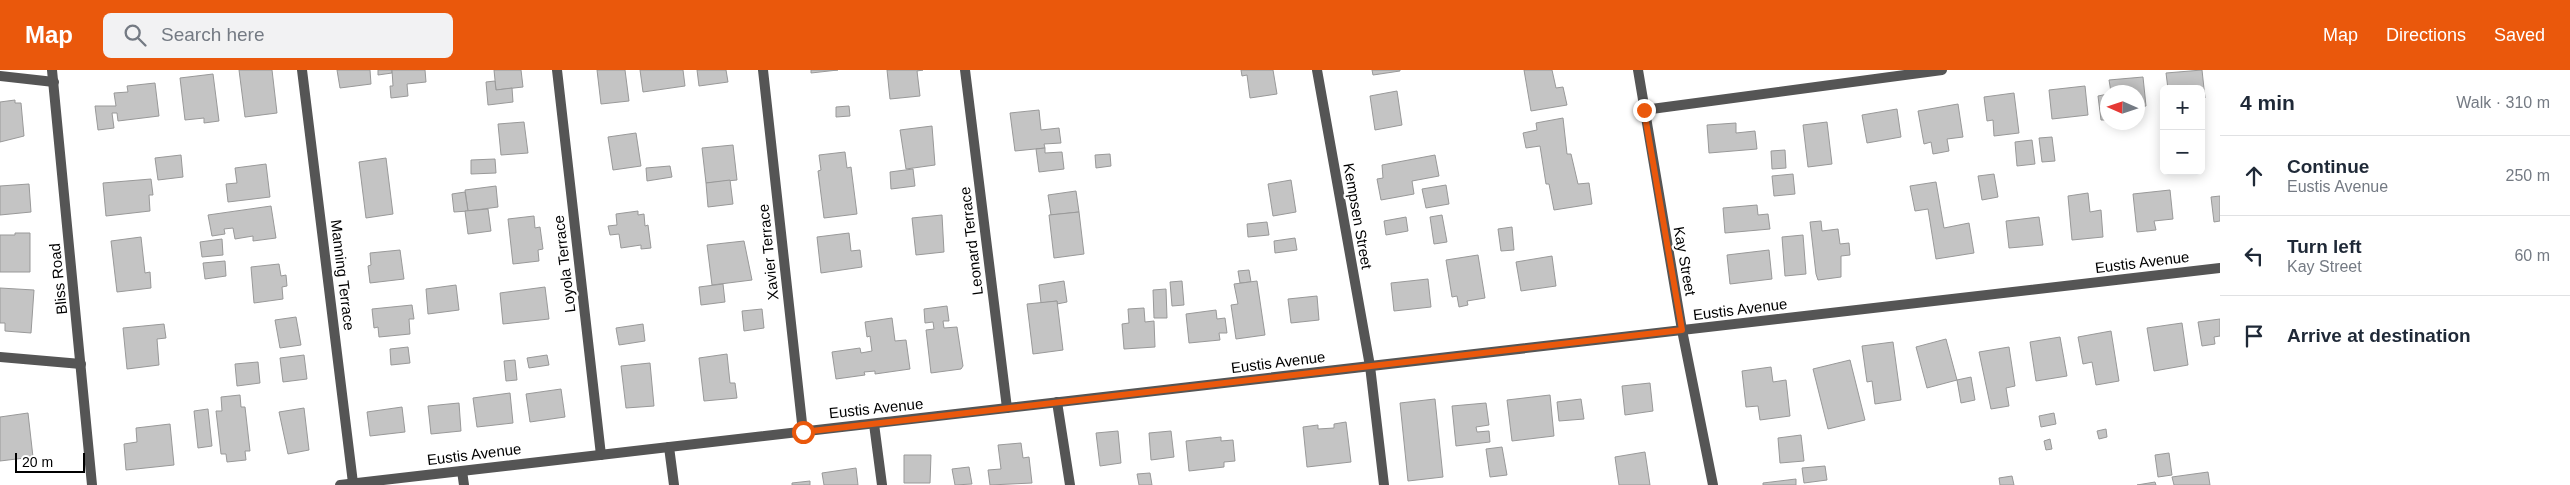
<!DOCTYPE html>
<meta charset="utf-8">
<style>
:root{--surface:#fff;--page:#f2f2f3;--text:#1f2937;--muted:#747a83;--line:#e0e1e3;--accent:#ea580c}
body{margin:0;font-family:Arial,sans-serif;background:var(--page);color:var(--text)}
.controls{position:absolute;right:15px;top:15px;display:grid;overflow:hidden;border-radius:8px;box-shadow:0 2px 12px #0003}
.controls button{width:45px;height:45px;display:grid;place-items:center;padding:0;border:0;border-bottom:1px solid var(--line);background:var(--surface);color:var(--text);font:25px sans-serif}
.compass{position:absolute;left:2100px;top:15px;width:45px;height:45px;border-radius:50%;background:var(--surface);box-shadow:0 2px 12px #0003;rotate:273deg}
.scale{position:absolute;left:15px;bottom:12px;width:70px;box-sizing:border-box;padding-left:5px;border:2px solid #000;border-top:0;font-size:14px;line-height:18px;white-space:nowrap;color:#000;-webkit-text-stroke:4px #fff;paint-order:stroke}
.stop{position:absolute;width:15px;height:15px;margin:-11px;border:4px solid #ea580c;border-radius:50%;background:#fff}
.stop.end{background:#ea580c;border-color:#fff;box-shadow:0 1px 5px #0008}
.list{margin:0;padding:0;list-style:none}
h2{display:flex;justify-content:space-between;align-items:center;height:65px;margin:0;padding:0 20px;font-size:21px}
h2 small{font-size:16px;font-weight:400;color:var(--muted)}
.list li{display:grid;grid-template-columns:32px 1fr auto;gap:15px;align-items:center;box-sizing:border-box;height:80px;padding:0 20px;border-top:1px solid var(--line)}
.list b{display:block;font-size:19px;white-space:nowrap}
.list p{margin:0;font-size:16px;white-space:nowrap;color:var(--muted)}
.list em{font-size:16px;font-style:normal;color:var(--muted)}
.icon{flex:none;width:28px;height:28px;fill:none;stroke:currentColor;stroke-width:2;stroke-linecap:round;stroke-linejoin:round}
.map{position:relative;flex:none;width:2220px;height:415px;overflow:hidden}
header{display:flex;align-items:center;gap:30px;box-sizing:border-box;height:70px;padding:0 25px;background:var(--accent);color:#fff}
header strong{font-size:24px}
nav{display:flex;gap:28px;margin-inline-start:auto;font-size:18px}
.search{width:350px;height:45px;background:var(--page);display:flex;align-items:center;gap:12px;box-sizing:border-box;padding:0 18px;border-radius:8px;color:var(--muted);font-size:19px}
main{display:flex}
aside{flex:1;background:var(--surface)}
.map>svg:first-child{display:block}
.building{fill:#c4c4c4;stroke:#999}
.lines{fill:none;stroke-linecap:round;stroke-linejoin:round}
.minor{stroke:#555;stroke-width:10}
.tertiary{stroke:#555;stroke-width:10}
.route{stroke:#ea580c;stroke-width:6}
.labels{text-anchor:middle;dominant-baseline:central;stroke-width:4.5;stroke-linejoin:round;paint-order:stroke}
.street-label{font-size:15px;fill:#000;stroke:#fff}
</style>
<header>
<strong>Map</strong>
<div class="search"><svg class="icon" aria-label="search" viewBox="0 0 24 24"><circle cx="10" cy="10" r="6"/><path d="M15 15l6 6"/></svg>Search here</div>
<nav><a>Map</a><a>Directions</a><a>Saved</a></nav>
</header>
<main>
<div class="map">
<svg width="2220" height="415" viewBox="0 0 2220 415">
<rect width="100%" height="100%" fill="#fff"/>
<!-- building -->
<g class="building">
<polygon points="239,0 272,0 277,43 245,47"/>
<polygon points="337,0 370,0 371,14 340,18"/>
<polygon points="378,0 392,0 392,3 378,5"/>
<polygon points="392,0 425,0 426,12 407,14 408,26 391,28 390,16 393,16"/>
<polygon points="494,0 521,0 523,17 496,20"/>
<polygon points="597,0 625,0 629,31 601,34"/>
<polygon points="640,0 683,0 685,16 643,22"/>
<polygon points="697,0 726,0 728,12 699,16"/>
<polygon points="811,0 838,0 811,3"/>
<polygon points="887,0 923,0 917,1 920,26 890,29"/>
<polygon points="1241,0 1273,0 1277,24 1250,28 1247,5 1242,6"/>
<polygon points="1372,0 1400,0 1400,1 1373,5"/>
<polygon points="1524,0 1552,0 1556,18 1563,17 1567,35 1531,41"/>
<polygon points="2202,0 2205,28 2201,29 2201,19 2168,19 2166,3"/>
<polygon points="213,4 219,51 204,53 204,48 185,50 180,8"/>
<polygon points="2143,7 2146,36 2138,37 2138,22 2111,22 2109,10"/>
<polygon points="495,11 496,20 512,18 513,32 488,35 486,12"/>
<polygon points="155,13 159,46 118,51 117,43 112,43 114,58 98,60 95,36 116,36 114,23 128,22 127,16"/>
<polygon points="2085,16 2088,45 2052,49 2049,20"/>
<polygon points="1397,21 1402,55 1375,60 1370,26"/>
<polygon points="2014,23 2019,63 1994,66 1993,50 1987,51 1984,27"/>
<polygon points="2108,24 2108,50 2101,50 2098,26"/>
<polygon points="15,30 15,33 21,33 24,66 0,72 0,32"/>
<polygon points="1958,34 1963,67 1947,69 1949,81 1933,84 1931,72 1924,74 1918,41"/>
<polygon points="849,36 850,46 836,47 836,37"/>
<polygon points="1897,39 1901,67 1867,73 1862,45"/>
<polygon points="1039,40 1041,60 1059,58 1061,73 1044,74 1045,78 1015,81 1010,43"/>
<polygon points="1563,48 1567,84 1571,84 1578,114 1589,113 1592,134 1554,140 1549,114 1546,114 1540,76 1526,78 1523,63 1537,60 1536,53"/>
<polygon points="524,52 528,83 501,85 498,54"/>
<polygon points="1827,52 1832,94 1808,97 1803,55"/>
<polygon points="1736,53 1736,63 1755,61 1757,79 1709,83 1707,55"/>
<polygon points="932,56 935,95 906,99 900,60"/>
<polygon points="636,63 641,96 613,100 608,67"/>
<polygon points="2052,67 2055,91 2042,92 2039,68"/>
<polygon points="2032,70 2035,94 2017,96 2015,72"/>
<polygon points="733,75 737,110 706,113 702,78"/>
<polygon points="1045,78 1045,83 1062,82 1064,99 1039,102 1036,79"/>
<polygon points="1785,80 1786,98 1772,99 1771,81"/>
<polygon points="845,82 847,98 851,97 857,144 824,148 818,101 821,100 819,85"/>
<polygon points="1110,84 1111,96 1096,98 1095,85"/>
<polygon points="181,85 183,107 158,110 155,88"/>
<polygon points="1435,85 1439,106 1412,111 1414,124 1381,130 1377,109 1383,108 1382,95"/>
<polygon points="386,88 393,144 366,148 359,92"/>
<polygon points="495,89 496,103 471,104 471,90"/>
<polygon points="266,94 270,127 228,132 226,114 237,113 235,98"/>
<polygon points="670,96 672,107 647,111 646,98"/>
<polygon points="913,99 915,116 891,119 890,102"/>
<polygon points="1793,104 1795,124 1774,126 1772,106"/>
<polygon points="1994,104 1998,127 1982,130 1978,106"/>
<polygon points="151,109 153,125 149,125 150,141 106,146 103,113"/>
<polygon points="730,110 733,134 708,137 706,113"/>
<polygon points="1291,110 1296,142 1273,146 1268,114"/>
<polygon points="1936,112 1944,158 1969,153 1974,183 1936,189 1928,139 1915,141 1910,116"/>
<polygon points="29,114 31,142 0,145 0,116"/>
<polygon points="1446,115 1449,134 1426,138 1422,119"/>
<polygon points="496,116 498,137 468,141 465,120"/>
<polygon points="2170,120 2173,149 2154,151 2156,160 2137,162 2133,124"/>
<polygon points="1076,121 1079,142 1051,145 1048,125"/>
<polygon points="465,122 468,141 454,142 452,124"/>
<polygon points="2088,123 2090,142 2101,140 2103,167 2072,170 2068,126"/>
<polygon points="2220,126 2220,151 2214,152 2211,127"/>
<polygon points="1757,135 1758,145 1768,144 1770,159 1725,163 1723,138"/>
<polygon points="271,136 276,168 253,171 253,166 235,169 233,158 224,159 225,164 212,166 208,145"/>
<polygon points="488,139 491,161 468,164 465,141"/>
<polygon points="638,141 638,145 644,144 645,156 648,155 651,178 641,179 641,175 621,178 619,164 610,165 608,156 617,155 616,144"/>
<polygon points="1079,142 1084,184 1054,188 1049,145"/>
<polygon points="942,145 944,182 916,185 912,148"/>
<polygon points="1442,145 1447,172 1434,174 1430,147"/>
<polygon points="534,146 535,158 540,157 543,179 538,180 539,191 513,194 508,149"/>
<polygon points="1406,147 1408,161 1386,165 1384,151"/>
<polygon points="2039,147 2043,175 2009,178 2006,151"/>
<polygon points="1821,151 1822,161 1838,159 1840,174 1849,173 1850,185 1841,186 1841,207 1818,210 1816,204 1810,152"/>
<polygon points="1267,152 1269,165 1248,167 1247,154"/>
<polygon points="1512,157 1514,180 1501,181 1498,159"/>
<polygon points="15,163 30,163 30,202 0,202 0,165 15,165"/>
<polygon points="849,163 851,181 860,180 862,197 821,203 817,167"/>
<polygon points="1803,165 1806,204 1785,206 1782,167"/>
<polygon points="141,167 145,203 150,202 151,218 117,222 111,171"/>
<polygon points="1295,168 1297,180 1275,183 1274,171"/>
<polygon points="222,169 223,185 202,187 200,172"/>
<polygon points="744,171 752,210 712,215 707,175"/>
<polygon points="400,180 404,209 370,213 368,196 371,195 370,183"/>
<polygon points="1769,180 1772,209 1730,214 1727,185"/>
<polygon points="1478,185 1485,228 1467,231 1468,235 1459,237 1457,226 1452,227 1446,190"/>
<polygon points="1552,186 1556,216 1521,221 1516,192"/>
<polygon points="225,191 226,206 205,209 203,193"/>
<polygon points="279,194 281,206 286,205 287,216 282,217 283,229 254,233 251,197"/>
<polygon points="1249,200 1251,212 1240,213 1238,201"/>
<polygon points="1428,209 1431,237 1394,241 1391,213"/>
<polygon points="1064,211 1067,232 1057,234 1057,231 1041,233 1039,215"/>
<polygon points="1182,211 1184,235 1172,236 1170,212"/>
<polygon points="1257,211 1265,265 1236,269 1231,235 1238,234 1234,214"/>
<polygon points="723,214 725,232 701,235 699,217"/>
<polygon points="456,215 459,240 428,244 426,219"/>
<polygon points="545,217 549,249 503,254 500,223"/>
<polygon points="0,218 34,220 31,263 5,261 5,253 0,253"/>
<polygon points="1166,219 1167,248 1154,248 1153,220"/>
<polygon points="1317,226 1319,250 1291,253 1288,229"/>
<polygon points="1057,231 1063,280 1033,284 1027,234"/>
<polygon points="412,235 414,249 409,249 410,264 379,267 378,257 374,258 372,239"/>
<polygon points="947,236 949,251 943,251 944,258 957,257 963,296 961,299 931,303 926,260 934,259 933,252 925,253 924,239"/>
<polygon points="1144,238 1145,252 1154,251 1155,277 1124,279 1122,254 1129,253 1128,239"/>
<polygon points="762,239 764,258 744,261 742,241"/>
<polygon points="1216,240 1217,249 1225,248 1227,263 1219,263 1220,270 1189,273 1186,244"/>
<polygon points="296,247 301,275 280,278 275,250"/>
<polygon points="892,248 895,271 906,270 910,299 875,304 875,301 864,302 865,305 836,309 832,282 860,278 861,283 872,281 870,266 867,267 865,252"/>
<polygon points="2220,249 2220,266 2214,267 2215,274 2202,276 2198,252"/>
<polygon points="2182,253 2188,295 2154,301 2147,258"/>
<polygon points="164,254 166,268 157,269 159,295 127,299 123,258"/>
<polygon points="643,254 645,271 619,275 616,258"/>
<polygon points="2111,261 2119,311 2096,315 2092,292 2083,294 2078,267"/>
<polygon points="2060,267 2067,306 2036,311 2030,272"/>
<polygon points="1946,269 1957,310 1927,318 1916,277"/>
<polygon points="1893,272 1901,330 1875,334 1872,311 1867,312 1862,276"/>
<polygon points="408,277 410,293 391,295 390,279"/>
<polygon points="2009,277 2015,316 2006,318 2009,336 1991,339 1979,282"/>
<polygon points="727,284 730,313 735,313 737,328 704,331 699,288"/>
<polygon points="304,285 307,309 283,312 280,288"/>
<polygon points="547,285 549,295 529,298 527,288"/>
<polygon points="515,290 517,310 506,311 504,291"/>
<polygon points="1850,290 1865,350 1828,359 1813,299"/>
<polygon points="258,292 260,313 237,316 235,294"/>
<polygon points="650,293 654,336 626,338 621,296"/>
<polygon points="1771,297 1773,312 1786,310 1790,346 1760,350 1758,336 1746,337 1742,301"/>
<polygon points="1971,307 1975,330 1961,333 1957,310"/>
<polygon points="1650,313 1653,341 1625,345 1622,316"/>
<polygon points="561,319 565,347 530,352 526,324"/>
<polygon points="510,323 513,353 477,357 473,328"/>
<polygon points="240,325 241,337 245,337 250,381 245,381 246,390 227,392 226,384 221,384 216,341 222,341 221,327"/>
<polygon points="1550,325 1554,366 1512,371 1507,330"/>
<polygon points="1435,329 1443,407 1408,411 1400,333"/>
<polygon points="1581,329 1584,349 1559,351 1557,332"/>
<polygon points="459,333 461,361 431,364 428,336"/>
<polygon points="1486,333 1489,355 1476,357 1477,362 1489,361 1490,372 1456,376 1452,336"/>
<polygon points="402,337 405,362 370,366 367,342"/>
<polygon points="304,338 309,380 288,384 279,342"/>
<polygon points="208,339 212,376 198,378 194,341"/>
<polygon points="28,343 33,387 0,391 0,347"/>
<polygon points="2054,343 2056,354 2041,357 2039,346"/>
<polygon points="1346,352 1351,392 1307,397 1303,357 1318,355 1318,359 1334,358 1334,354"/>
<polygon points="170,354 174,395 126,400 124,374 137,372 136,358"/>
<polygon points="2106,359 2107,367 2099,369 2097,361"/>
<polygon points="1118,361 1121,393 1100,396 1096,363"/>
<polygon points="1171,361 1174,387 1151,390 1149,363"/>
<polygon points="1801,365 1804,391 1780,393 1778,368"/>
<polygon points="1221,367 1221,371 1233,370 1235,391 1224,392 1224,397 1189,401 1186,371"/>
<polygon points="2050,369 2052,379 2046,380 2044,371"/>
<polygon points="1021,373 1023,388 1029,387 1032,413 990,415 988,400 1001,399 998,375"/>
<polygon points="1502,377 1507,405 1490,407 1486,379"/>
<polygon points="1645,382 1650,415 1619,415 1615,387"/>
<polygon points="2169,383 2172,405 2158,407 2155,385"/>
<polygon points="904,385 931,385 930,413 904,413"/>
<polygon points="1825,396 1827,410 1804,413 1802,398"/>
<polygon points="969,397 972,414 955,415 952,399"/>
<polygon points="856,398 858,415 824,415 822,403"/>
<polygon points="2208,402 2210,415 2174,415 2172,407"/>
<polygon points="1150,403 1152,415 1139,415 1137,404"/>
<polygon points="2012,406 2014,415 2000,415 1999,408"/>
<polygon points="1796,409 1796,415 1763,415 1763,413"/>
<polygon points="810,411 810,415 792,415 792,413"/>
<polygon points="2155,412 2156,415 2137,415"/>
</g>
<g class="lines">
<!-- minor -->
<g class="minor">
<polyline points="302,0 353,413"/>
<polyline points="557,0 601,385"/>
<polyline points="763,0 803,362"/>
<polyline points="965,0 1007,338"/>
<polyline points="1317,0 1370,296 1384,415"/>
<polyline points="0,6 54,12"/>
<polyline points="1644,40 1942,0"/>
<polyline points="1057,332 1070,415"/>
<polyline points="874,354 882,415"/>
<polyline points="669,377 674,415"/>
<polyline points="462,401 464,415"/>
</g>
<!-- tertiary -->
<g class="tertiary">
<polyline points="52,0 92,415"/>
<polyline points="1638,0 1682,260 1713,415"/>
<polyline points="0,287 81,294"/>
<polyline points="340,415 2220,198"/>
</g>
</g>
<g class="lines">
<!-- route -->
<polyline class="route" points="803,362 1682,260 1644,40"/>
</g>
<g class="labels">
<!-- street labels -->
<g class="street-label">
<text transform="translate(1358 146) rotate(80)">Kempsen Street</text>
<text transform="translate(971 171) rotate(-97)">Leonard Terrace</text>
<text transform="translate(768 182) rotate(-96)">Xavier Terrace</text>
<text transform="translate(1685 191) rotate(80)">Kay Street</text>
<text transform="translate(2142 192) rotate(-7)">Eustis Avenue</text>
<text transform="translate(564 194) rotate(-97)">Loyola Terrace</text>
<text transform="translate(343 205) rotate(83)">Manning Terrace</text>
<text transform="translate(58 209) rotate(-96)">Bliss Road</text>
<text transform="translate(1740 239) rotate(-7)">Eustis Avenue</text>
<text transform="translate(1278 292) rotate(-7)">Eustis Avenue</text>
<text transform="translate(876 338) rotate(-6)">Eustis Avenue</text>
<text transform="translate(474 384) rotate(-7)">Eustis Avenue</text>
</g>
</g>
</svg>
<div class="controls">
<button>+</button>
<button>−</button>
</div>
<svg class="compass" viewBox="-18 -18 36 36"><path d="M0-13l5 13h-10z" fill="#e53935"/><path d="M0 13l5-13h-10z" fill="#747a83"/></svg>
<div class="scale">20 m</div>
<div class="stop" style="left:803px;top:362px"></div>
<div class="stop end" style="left:1644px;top:40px"></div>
</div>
<aside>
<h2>4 min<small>Walk · 310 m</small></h2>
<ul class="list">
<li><svg class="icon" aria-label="ahead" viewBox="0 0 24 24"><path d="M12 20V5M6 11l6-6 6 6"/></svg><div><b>Continue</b><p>Eustis Avenue</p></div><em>250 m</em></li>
<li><svg class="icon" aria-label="left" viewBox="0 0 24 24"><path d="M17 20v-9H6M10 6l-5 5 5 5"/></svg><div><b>Turn left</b><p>Kay Street</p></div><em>60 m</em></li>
<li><svg class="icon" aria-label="arrive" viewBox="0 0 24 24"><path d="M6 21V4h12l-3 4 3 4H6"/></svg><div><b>Arrive at destination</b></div></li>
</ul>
</aside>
</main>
